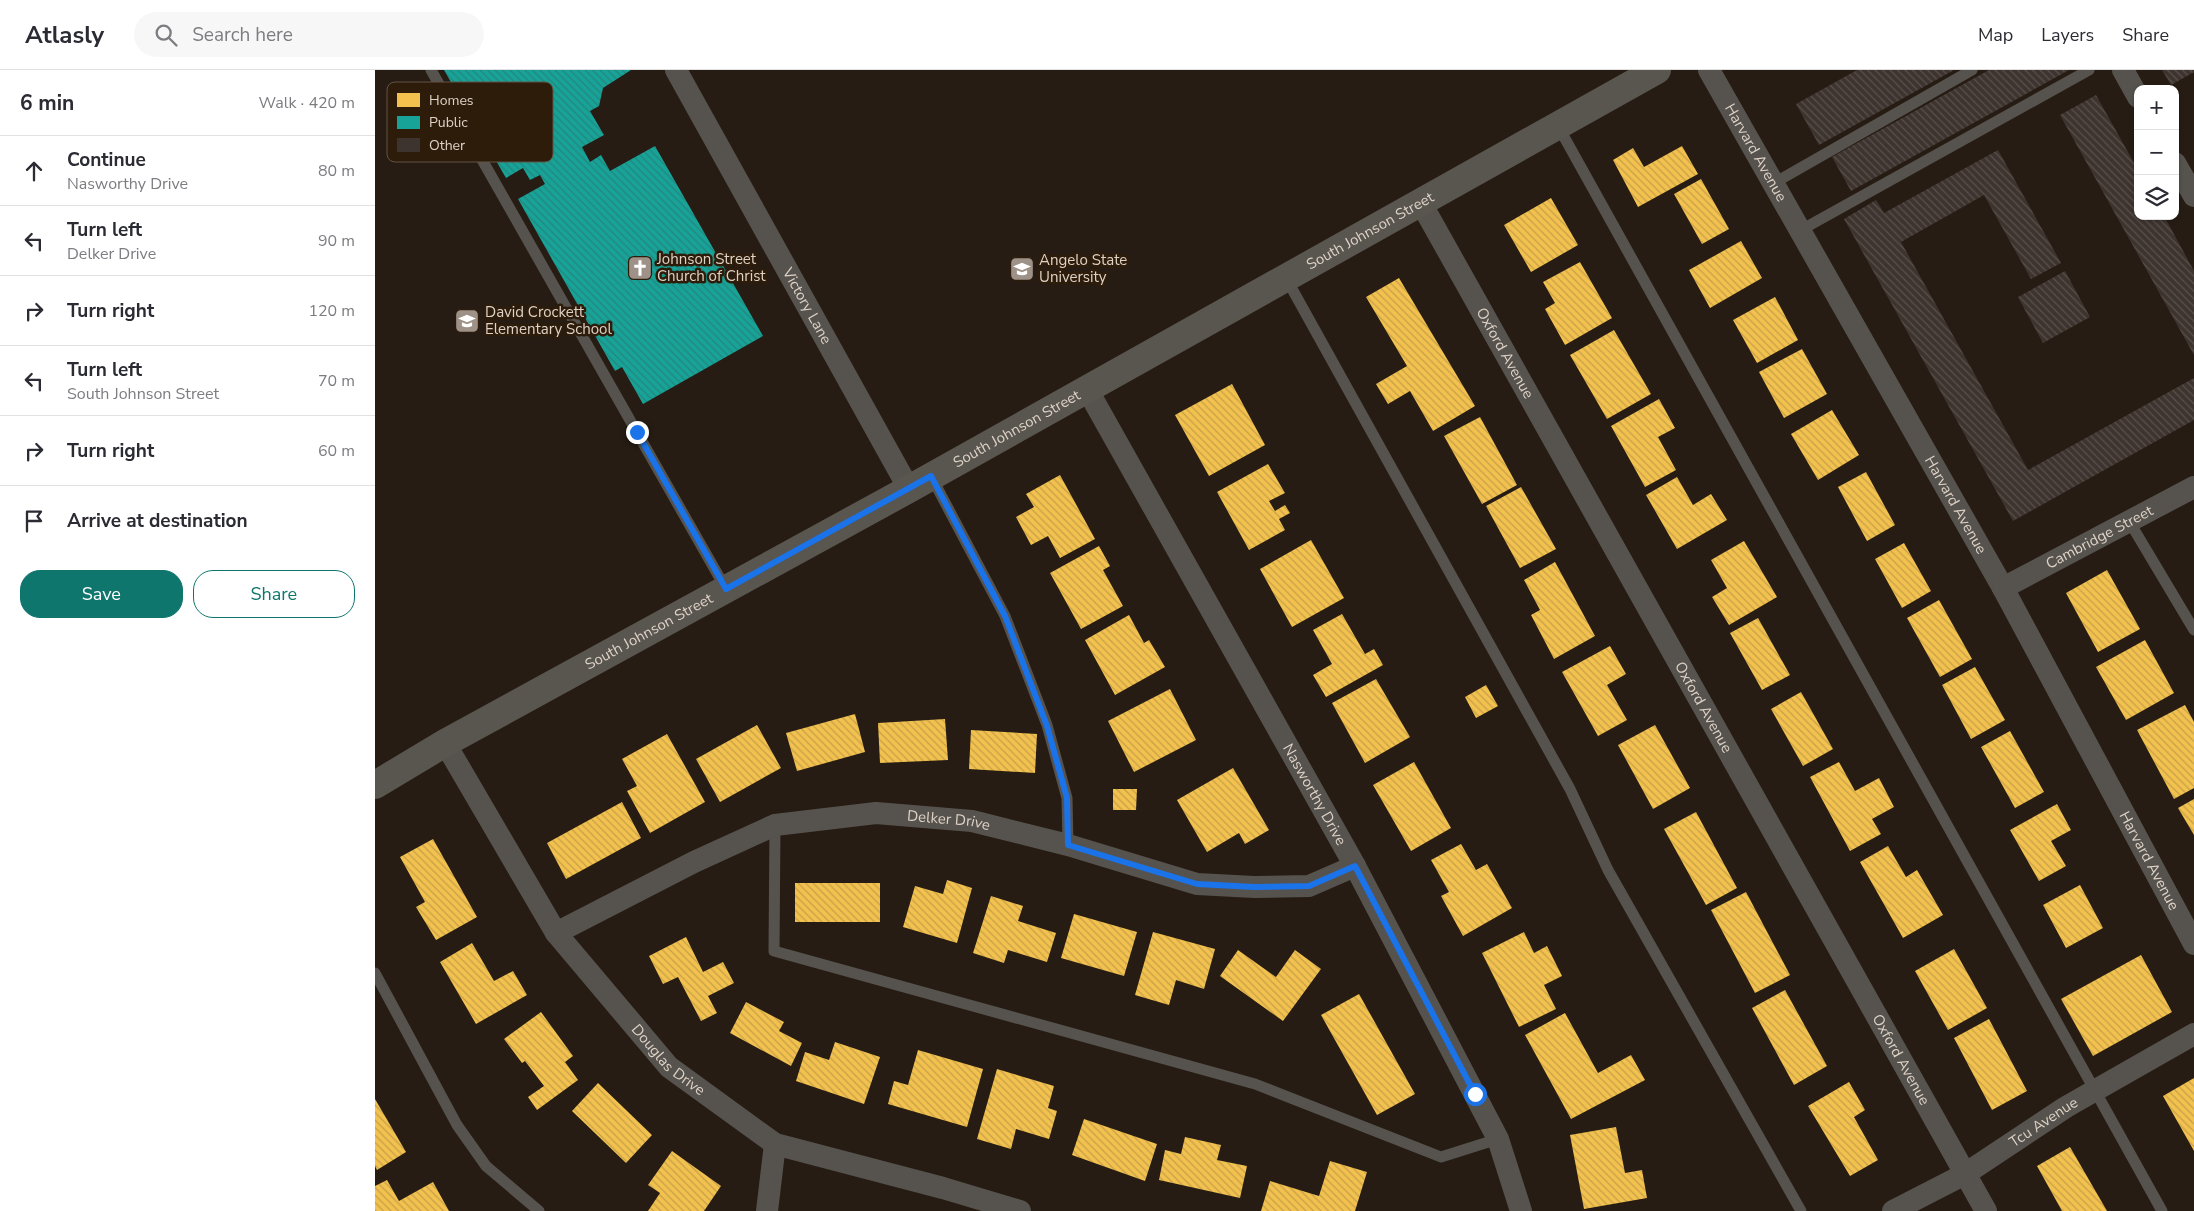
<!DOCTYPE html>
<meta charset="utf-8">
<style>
:root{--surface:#fff;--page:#f7f7f7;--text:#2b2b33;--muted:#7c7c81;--line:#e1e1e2;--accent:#0f766e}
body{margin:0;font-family:"Nunito Sans",sans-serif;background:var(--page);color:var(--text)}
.controls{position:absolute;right:15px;top:15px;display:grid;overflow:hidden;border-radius:10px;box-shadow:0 1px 4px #0004}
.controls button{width:45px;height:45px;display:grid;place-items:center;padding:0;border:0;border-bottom:1px solid var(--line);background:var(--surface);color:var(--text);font:25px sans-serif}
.stop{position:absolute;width:15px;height:15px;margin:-11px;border:4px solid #1a73e8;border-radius:50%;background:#fff}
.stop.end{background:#1a73e8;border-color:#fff;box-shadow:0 1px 5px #0008}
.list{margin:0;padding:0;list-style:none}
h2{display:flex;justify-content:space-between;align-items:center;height:65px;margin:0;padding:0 20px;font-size:21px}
h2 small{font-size:16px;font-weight:400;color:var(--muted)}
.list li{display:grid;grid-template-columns:32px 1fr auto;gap:15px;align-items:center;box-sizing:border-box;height:70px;padding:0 20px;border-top:1px solid var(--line)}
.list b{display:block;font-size:19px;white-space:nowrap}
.list p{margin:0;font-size:16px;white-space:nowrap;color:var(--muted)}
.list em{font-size:16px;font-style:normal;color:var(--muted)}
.actions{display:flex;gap:10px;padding:15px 20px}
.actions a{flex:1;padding:11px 0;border:1px solid var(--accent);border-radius:20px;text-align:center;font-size:18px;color:var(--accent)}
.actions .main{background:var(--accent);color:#fff}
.icon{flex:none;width:28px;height:28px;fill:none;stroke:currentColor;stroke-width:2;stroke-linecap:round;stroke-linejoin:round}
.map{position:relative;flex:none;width:1819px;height:1141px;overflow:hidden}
header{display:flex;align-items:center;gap:30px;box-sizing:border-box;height:70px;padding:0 25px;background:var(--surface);border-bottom:1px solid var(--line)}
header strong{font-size:24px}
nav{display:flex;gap:28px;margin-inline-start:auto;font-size:18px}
.search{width:350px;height:45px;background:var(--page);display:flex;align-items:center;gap:12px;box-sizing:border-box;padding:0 18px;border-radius:28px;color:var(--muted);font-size:19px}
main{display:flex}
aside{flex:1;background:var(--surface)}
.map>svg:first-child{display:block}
.homes{fill:url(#homes-back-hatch)}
.public{fill:url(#public-back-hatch)}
.building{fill:url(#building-back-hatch)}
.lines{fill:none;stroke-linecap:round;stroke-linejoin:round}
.lane{stroke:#56534e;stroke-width:11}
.street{stroke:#56534e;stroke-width:22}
.secondary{stroke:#59554f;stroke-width:28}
.route{stroke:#1a73e8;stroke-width:6}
.labels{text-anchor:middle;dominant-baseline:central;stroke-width:5;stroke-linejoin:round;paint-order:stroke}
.street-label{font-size:15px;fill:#ded2c7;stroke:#2e1c0b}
.poi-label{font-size:15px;fill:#ded2c7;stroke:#2e1c0b;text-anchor:start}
.key{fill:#2e1c0b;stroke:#635343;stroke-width:1}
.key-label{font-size:14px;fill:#ded2c7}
</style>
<header>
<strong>Atlasly</strong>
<div class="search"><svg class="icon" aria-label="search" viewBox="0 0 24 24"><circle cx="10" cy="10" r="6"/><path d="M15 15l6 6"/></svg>Search here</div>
<nav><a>Map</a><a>Layers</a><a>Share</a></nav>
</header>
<main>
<aside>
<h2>6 min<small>Walk · 420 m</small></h2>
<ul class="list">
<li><svg class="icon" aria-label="ahead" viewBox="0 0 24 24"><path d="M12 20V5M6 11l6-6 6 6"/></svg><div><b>Continue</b><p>Nasworthy Drive</p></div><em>80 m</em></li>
<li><svg class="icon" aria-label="left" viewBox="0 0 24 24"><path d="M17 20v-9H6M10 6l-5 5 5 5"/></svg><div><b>Turn left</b><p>Delker Drive</p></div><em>90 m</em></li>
<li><svg class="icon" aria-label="right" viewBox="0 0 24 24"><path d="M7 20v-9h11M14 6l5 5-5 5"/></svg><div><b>Turn right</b></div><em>120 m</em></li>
<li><svg class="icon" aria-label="left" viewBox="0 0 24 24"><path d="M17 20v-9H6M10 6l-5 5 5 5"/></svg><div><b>Turn left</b><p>South Johnson Street</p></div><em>70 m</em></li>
<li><svg class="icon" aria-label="right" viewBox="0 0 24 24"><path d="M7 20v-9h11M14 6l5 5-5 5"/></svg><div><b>Turn right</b></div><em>60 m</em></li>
<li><svg class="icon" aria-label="arrive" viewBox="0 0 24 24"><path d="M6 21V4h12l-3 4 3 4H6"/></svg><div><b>Arrive at destination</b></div></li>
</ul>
<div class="actions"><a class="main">Save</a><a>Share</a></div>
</aside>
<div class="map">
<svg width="1819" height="1141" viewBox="0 0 1819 1141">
<defs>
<pattern id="homes-back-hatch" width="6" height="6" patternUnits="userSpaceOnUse" patternTransform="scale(1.25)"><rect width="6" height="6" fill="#f2c14e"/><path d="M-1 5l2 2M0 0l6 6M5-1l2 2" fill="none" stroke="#c6a04a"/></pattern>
<pattern id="public-back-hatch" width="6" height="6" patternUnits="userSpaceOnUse" patternTransform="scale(1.25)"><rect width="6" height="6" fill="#17a398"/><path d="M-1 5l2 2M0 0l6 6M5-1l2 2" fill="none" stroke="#24857c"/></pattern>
<pattern id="building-back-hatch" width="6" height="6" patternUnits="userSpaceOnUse" patternTransform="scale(1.25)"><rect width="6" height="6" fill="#3e342f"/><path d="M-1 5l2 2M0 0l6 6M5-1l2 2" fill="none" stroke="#59504c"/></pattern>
</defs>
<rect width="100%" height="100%" fill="#261c13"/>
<!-- homes -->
<g class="homes">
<polygon points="1307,76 1323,104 1263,137 1238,90 1258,78 1269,97"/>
<polygon points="1326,109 1354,159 1327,174 1299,124"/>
<polygon points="1176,128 1203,175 1156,202 1129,155"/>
<polygon points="1366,171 1387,208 1335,238 1314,200"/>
<polygon points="1205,192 1237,248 1190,275 1170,239 1180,233 1168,212"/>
<polygon points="1024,208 1100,336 1058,361 1035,321 1013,334 1001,314 1032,296 991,227"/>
<polygon points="1400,227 1423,270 1382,293 1358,250"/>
<polygon points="1239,260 1276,324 1232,349 1195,285"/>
<polygon points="1427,279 1452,324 1409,348 1384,302"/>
<polygon points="857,314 890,375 834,406 800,345"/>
<polygon points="1284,329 1300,358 1283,367 1301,400 1270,417 1236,356"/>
<polygon points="1457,340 1484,385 1443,410 1416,364"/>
<polygon points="1105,347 1142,415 1107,434 1069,366"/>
<polygon points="893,394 910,423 894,431 900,441 910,435 915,443 904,449 910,460 874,480 842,422"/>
<polygon points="1491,402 1520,455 1492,471 1463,417"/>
<polygon points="685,405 720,469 685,488 673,466 656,475 641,447 659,437 651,424"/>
<polygon points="1302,407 1318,435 1336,424 1352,450 1302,479 1271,425"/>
<polygon points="1146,417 1181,479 1145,498 1111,436"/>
<polygon points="936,470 969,528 917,557 885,499"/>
<polygon points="1369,471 1402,527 1354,555 1337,527 1352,518 1336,490"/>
<polygon points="1529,473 1556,521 1527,538 1500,489"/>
<polygon points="724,476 735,496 728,500 748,536 706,559 675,503"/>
<polygon points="1180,492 1220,566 1179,589 1156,545 1165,540 1149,510"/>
<polygon points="1732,500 1765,559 1723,582 1691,523"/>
<polygon points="1564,530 1597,589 1565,607 1532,548"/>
<polygon points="967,544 990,584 999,579 1008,595 951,627 938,605 957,594 938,560"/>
<polygon points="754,545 769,573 774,570 790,597 740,625 710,570"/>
<polygon points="1383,548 1415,605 1387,620 1355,563"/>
<polygon points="1770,570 1799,623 1751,650 1721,597"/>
<polygon points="1235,576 1251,604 1232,615 1252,650 1223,666 1187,602"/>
<polygon points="1600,597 1630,650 1596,669 1567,615"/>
<polygon points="1001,609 1035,667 990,693 957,633"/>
<polygon points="1111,615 1123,636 1101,648 1090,627"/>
<polygon points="795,619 821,670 759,702 733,651"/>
<polygon points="1426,622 1458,679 1428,696 1396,639"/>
<polygon points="1810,635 1819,652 1819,718 1799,729 1762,660"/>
<polygon points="480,644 490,682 422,701 411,663"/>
<polygon points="570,649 573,690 505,693 503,653"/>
<polygon points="382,655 406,698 345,732 321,689"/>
<polygon points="1280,655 1315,718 1278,739 1243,675"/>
<polygon points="596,660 662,664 660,703 594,699"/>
<polygon points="1635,661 1669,722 1640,738 1606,677"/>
<polygon points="292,664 330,732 275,763 252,721 262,716 247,689"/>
<polygon points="1039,692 1076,758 1036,781 998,715"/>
<polygon points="1464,692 1480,721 1504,708 1519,737 1497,749 1506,764 1475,781 1435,707"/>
<polygon points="858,698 894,760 870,774 864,763 832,782 802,730"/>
<polygon points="738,719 762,719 761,740 738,740"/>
<polygon points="1819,729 1819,765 1803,738"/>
<polygon points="247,732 266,768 191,809 172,773"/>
<polygon points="1682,734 1696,760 1676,771 1691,796 1664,811 1635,760"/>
<polygon points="1321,742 1362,818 1331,835 1289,759"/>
<polygon points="58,769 102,847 61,870 41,837 50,832 25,787"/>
<polygon points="1086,774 1101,800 1112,794 1137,838 1088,866 1066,826 1074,822 1056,790"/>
<polygon points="1513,776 1531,807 1542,800 1568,845 1528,868 1485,792"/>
<polygon points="572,810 597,818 582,873 528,857 540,816 568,824"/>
<rect x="420" y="813" width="85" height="39"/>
<polygon points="1705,815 1728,858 1691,878 1668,835"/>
<polygon points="1371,822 1415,905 1380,923 1336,840"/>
<polygon points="616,826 648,836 643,851 681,863 672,892 633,880 629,893 598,883"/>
<polygon points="699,844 762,862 749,906 686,888"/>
<polygon points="778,862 840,879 829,919 801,910 794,935 760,925"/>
<polygon points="1149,862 1159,883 1172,876 1187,906 1169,915 1181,939 1144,957 1107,883"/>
<polygon points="311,867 328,902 348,892 359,913 333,926 342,943 326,951 303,907 288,914 274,886"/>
<polygon points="97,873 119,911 138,901 152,925 101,954 65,892"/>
<polygon points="1579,879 1612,938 1573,960 1540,901"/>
<polygon points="863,880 901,907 920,880 946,899 908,951 845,906"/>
<polygon points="1766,885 1797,942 1718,986 1686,929"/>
<polygon points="1410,920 1452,996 1419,1015 1377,938"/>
<polygon points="984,924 1040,1024 1002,1045 946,945"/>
<polygon points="371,932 409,952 404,961 427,973 416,996 355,963"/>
<polygon points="166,942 198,986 190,992 203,1010 162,1040 153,1027 169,1016 150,991 147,993 129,969"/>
<polygon points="1190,943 1223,1003 1256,985 1270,1010 1196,1049 1150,965"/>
<polygon points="1614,949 1652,1021 1617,1040 1579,968"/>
<polygon points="460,972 505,987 489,1034 421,1011 430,982 454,990"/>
<polygon points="543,980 608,999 592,1057 513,1034 519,1011 533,1015"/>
<polygon points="622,999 679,1016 673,1038 682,1041 674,1069 641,1059 636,1079 602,1069"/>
<polygon points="1819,1008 1819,1081 1788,1026"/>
<polygon points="1474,1012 1490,1040 1479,1047 1503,1090 1475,1106 1433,1036"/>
<polygon points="223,1013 277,1065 251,1093 197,1041"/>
<polygon points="0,1029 31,1082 2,1100 0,1096"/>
<polygon points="709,1049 782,1074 770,1111 697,1085"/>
<polygon points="1241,1057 1250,1103 1267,1100 1272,1128 1209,1139 1195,1065"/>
<polygon points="810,1067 846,1075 842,1090 872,1096 865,1128 784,1110 790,1080 806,1084"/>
<polygon points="1695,1077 1732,1141 1687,1141 1662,1096"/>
<polygon points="297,1081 346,1116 329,1141 273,1141 285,1123 273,1115"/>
<polygon points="955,1091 992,1102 980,1141 886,1141 895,1111 944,1126"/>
<polygon points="12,1110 24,1131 58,1112 74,1141 0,1141 0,1116"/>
</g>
<!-- public -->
<polygon class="public" points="69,0 256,0 228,18 224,36 215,41 229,65 207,77 215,92 226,85 235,101 280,76 388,266 268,334 247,297 240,301 143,129 170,114 165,105 155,110 148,98 131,108"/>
<!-- building -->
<g class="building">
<polygon points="1482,0 1579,0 1444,75 1421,34"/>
<polygon points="1614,0 1694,0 1476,121 1457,87"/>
<polygon points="1787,0 1819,0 1819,2 1796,15"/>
<polygon points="1721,25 1763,100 1763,146 1789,146 1819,201 1819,285 1685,45"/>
<polygon points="1623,80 1686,193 1656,209 1609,125 1526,172 1653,400 1819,308 1819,350 1638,451 1469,149 1501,130 1509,143"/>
<polygon points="1690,201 1715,247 1668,273 1643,227"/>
</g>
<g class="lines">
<!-- lane -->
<g class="lane">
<polyline points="56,0 351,519"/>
<polyline points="1183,56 1787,1141"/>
<polyline points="1399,113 1597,0"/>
<polyline points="1426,160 1714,0"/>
<polyline points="911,208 1195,719 1233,800 1426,1141"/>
<polyline points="556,406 630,546 672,655 692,728 693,775"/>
<polyline points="1754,451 1819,560"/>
<polyline points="400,755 399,881 880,1014 1066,1087 1123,1069"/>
<polyline points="0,903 82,1055 111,1096 164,1141"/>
</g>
<!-- street -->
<g class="street">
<path id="s1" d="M301 0 534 419"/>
<path id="s2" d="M1334 0 1628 518 1819 874"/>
<polyline points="1748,0 1763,27"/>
<polyline points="1800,93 1819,126"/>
<path id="s3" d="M1046 133 1611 1141"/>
<path id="s4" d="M712 319 980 796 1123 1069 1146 1141"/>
<path id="s5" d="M1628 518 1819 417"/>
<path id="s6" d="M70 673 181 863 294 997 400 1074 568 1118 645 1141"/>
<path id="s7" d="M181 863 319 792 400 755 501 743 597 751 693 775 822 814 879 817 934 816 980 796"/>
<polyline points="392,1141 400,1074"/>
<path id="s8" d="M1518 1141 1590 1104 1691 1037 1819 964"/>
</g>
<!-- secondary -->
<path class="secondary" id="s9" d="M0 715 70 673 534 419 1282 0"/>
</g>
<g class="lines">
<!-- route -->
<polyline class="route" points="262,362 351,519 556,406 630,546 672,656 692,728 693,775 822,814 879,817 934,816 980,796 1100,1024"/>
</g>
<!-- icons -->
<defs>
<symbol id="church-square" viewBox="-11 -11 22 22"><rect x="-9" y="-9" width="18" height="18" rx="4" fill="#9e9288" stroke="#2e1c0b"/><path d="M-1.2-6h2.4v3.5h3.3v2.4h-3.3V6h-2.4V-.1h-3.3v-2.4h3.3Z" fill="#fff"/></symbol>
<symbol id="university-square" viewBox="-11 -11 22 22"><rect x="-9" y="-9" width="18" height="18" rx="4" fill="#9e9288" stroke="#2e1c0b"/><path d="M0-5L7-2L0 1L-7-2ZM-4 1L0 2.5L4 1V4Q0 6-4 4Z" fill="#fff"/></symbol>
<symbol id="school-square" viewBox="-11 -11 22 22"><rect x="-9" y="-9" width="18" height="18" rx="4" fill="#9e9288" stroke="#2e1c0b"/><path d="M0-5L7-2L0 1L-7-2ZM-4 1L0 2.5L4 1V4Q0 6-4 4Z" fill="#fff"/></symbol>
</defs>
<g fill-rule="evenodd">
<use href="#church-square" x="251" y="184" width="28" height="28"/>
<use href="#university-square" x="633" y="185" width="28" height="28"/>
<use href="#school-square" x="78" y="237" width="28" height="28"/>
</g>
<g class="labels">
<!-- street labels -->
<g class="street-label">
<text stroke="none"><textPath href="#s2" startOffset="95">Harvard Avenue</textPath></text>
<text stroke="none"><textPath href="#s9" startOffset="1139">South Johnson Street</textPath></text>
<text stroke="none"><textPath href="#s1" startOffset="270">Victory Lane</textPath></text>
<text stroke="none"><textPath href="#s3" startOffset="172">Oxford Avenue</textPath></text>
<text stroke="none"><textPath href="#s9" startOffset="734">South Johnson Street</textPath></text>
<text stroke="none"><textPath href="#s2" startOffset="500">Harvard Avenue</textPath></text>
<text stroke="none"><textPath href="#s5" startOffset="109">Cambridge Street</textPath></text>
<text stroke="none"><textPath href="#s9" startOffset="314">South Johnson Street</textPath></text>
<text stroke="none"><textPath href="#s3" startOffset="578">Oxford Avenue</textPath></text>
<text stroke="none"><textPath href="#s4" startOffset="465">Nasworthy Drive</textPath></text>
<text stroke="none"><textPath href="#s7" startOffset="419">Delker Drive</textPath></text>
<text stroke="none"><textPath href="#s2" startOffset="905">Harvard Avenue</textPath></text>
<text stroke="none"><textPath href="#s6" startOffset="390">Douglas Drive</textPath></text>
<text stroke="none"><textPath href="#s3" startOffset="982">Oxford Avenue</textPath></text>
<text stroke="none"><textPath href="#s8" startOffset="175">Tcu Avenue</textPath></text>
</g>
<!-- poi labels -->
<g class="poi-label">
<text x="282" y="189">Johnson Street<tspan x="282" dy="17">Church of Christ</tspan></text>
<text x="664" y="190">Angelo State<tspan x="664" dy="17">University</tspan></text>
<text x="110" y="242">David Crockett<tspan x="110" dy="17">Elementary School</tspan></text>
</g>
</g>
<!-- legend -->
<rect x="12" y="12" width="166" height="80" rx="8" class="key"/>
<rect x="22" y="23" width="23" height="14" fill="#f2c14e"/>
<rect x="22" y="46" width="23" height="13" fill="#17a398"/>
<rect x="22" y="68" width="23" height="14" fill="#3e342f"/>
<g class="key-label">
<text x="54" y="35">Homes</text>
<text x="54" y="57">Public</text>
<text x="54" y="80">Other</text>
</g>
</svg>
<div class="controls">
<button>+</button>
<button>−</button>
<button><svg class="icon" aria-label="layers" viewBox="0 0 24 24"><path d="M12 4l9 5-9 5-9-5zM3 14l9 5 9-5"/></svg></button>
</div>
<div class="stop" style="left:1100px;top:1024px"></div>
<div class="stop end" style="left:262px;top:362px"></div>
</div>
</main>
